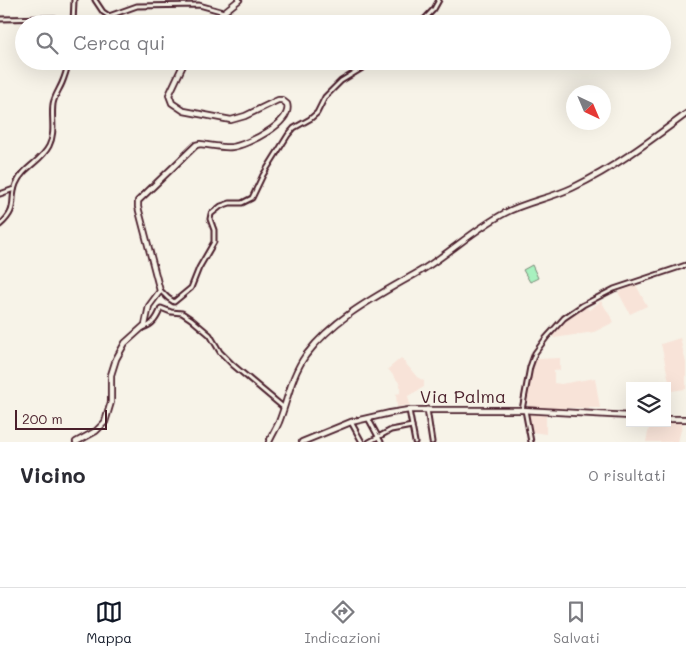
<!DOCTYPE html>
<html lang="it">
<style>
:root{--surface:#fff;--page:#f7f7f7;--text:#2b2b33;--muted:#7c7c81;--line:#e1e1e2;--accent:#111827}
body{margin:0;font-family:Mali,sans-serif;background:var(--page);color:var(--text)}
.controls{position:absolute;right:15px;bottom:15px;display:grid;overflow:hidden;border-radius:0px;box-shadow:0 5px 20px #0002}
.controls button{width:45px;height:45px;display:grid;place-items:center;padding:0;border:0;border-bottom:1px solid var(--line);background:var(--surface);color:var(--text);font:25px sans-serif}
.compass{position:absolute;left:566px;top:85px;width:45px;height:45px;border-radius:50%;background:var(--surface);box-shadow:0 5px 20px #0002;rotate:136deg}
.scale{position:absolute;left:15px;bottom:12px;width:92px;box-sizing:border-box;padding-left:5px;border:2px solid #4a1f2b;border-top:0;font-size:14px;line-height:18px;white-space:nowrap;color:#4a1f2b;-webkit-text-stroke:4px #f7f3e8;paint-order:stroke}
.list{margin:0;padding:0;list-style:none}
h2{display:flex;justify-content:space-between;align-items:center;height:65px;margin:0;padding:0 20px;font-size:21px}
h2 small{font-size:16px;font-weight:400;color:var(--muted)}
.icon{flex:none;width:28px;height:28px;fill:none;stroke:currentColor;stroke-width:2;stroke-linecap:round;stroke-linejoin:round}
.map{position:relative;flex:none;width:686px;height:442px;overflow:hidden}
.search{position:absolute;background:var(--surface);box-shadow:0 5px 20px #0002;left:15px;right:15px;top:15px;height:55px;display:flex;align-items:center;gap:12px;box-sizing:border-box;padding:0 18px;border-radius:28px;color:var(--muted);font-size:19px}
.sheet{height:145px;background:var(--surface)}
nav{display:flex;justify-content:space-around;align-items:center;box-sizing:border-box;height:70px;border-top:1px solid var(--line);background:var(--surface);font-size:14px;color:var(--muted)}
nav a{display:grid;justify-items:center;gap:2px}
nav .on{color:var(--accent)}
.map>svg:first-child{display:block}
.built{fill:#f8e3d8}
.green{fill:#a8f1bf;stroke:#798875}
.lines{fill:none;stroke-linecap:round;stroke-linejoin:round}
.street-casing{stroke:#4a1f2b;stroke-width:7}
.secondary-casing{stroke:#4a1f2b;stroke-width:8}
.street{stroke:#f7f3e8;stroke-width:3}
.secondary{stroke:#f7f3e8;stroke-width:4.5}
.labels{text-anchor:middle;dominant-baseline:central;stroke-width:4;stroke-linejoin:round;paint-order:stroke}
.street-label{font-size:18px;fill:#4a1f2b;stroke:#f7f3e8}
</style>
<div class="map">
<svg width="686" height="442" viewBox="0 0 686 442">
<rect width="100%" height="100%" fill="#f7f3e8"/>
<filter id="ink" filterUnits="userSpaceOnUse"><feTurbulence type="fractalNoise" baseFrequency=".02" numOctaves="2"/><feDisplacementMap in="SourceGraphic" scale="10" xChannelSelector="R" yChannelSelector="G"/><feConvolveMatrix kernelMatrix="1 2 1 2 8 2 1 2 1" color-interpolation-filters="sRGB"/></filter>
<g filter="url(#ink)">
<!-- built -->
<g class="built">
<polygon points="636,285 647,306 630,314 618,292"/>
<polygon points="601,301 614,322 594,332 554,338 552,334 571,315 585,306 589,310"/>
<polygon points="680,338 686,363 686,389 671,391 661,344"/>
<polygon points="401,358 417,377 424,381 424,387 408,396 410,405 397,407 396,394 400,393 400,384 388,369"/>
<polygon points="560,358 560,370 554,371 554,383 561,384 595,378 600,408 528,408 528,387 535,359"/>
<polygon points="527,413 546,413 546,434 532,432"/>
<polygon points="667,421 683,422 678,442 646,442 650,423 667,423"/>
</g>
<!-- green -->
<polygon class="green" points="532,265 538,278 530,282 523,270"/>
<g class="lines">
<defs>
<g id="street">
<polyline points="95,0 103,12 109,16 137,6 199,5 224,12"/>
<polyline points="0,19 54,18 59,19 65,24"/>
<polyline points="73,24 74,0"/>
<polyline points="420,24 434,9 439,0"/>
<polyline points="0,194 14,189"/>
<path d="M0 225C19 208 9 202 16 184 23 167 41 162 49 146 56 132 51 119 53 104 54 97 59 90 62 83 65 76 67 69 69 61"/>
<polyline points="160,290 168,298 174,302 191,288 199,268 214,242 214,230 210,219 211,214 221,206 230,203 242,203 252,198 263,175 288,135 294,128 310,119 317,113 325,97 341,81 374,61"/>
<path d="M143 328C153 325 157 318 161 308L171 312 182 313 191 319 210 335 220 352 233 365 283 407"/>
<polyline points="427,409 432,442"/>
<polyline points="409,410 415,442"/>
<polyline points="522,410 530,367 535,353 546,338 564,318 583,305 614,289 686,265"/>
<polyline points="525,410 531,442"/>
<polyline points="368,418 381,442"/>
<polyline points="351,422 362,442"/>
<polyline points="369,442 391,430 412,426"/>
</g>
<g id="secondary">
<polyline points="214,24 224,12 239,0"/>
<polyline points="667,419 686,419"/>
<path d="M76 442 96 431 105 422 111 402V375L116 359 125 343 145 325 149 306 160 291 138 207V201L196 145 200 144C210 145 222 148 232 147 247 145 293 123 287 104L282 100H278L245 116 231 120 184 111 172 103 169 95 185 61"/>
<path d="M269 442C272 435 276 429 279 422 288 399 291 376 306 355 335 317 377 296 417 273 448 255 474 229 505 213 526 202 551 198 572 188 614 168 650 141 686 114"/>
<polyline points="302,442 351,422 390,413 409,410 522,410 630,416"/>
</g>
</defs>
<!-- street casing -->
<use href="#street" class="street-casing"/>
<!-- secondary casing -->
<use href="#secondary" class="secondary-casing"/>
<!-- street -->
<use href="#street" class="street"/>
<!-- secondary -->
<use href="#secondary" class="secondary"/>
</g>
</g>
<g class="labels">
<!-- street labels -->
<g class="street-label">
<text x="463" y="396">Via Palma</text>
</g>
</g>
</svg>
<div class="controls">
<button><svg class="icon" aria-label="layers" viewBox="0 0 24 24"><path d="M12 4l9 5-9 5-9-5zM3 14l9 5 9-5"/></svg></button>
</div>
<svg class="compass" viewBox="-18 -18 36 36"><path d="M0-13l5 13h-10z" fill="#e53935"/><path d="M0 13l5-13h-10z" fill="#7c7c81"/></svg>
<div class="scale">200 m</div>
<div class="search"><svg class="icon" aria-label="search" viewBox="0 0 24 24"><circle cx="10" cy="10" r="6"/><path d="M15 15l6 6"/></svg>Cerca qui</div>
</div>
<section class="sheet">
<h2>Vicino<small>0 risultati</small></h2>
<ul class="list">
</ul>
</section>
<nav>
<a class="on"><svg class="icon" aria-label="map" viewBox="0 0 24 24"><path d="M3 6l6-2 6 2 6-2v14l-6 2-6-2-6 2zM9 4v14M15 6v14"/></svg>Mappa</a>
<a><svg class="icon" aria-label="directions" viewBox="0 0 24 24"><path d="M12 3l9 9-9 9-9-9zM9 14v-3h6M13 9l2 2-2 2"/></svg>Indicazioni</a>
<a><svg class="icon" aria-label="saved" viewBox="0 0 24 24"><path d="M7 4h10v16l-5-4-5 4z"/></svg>Salvati</a>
</nav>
